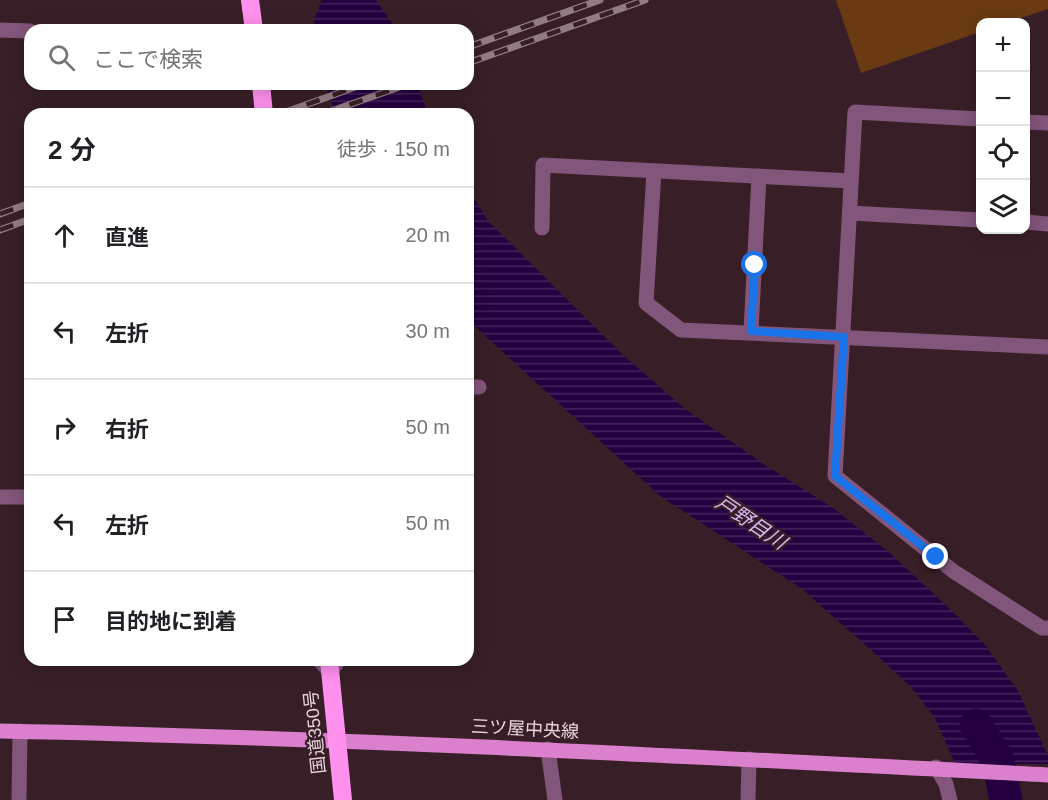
<!DOCTYPE html>
<html lang="ja">
<meta charset="utf-8">
<style>
:root{--surface:#fff;--page:#f6f6f6;--text:#202124;--muted:#757577;--line:#e0e0e0}
body{margin:0;font-family:Helvetica,"Noto Sans JP",sans-serif;background:var(--page);color:var(--text)}
.controls{position:absolute;right:18px;top:18px;display:grid;overflow:hidden;border-radius:12px;box-shadow:0 3px 15px #0003}
.controls button{width:54px;height:54px;display:grid;place-items:center;padding:0;border:0;border-bottom:2px solid var(--line);background:var(--surface);color:var(--text);font:30px sans-serif}
.stop{position:absolute;width:18px;height:18px;margin:-14px;border:4px solid #1a73e8;border-radius:50%;background:#fff}
.stop.end{background:#1a73e8;border-color:#fff;box-shadow:0 2px 6px #0008}
.list{margin:0;padding:0;list-style:none}
h2{display:flex;justify-content:space-between;align-items:center;height:78px;margin:0;padding:0 24px;font-size:26px}
h2 small{font-size:20px;font-weight:400;color:var(--muted)}
.list li{display:grid;grid-template-columns:39px 1fr auto;gap:18px;align-items:center;box-sizing:border-box;height:96px;padding:0 24px;border-top:2px solid var(--line)}
.list b{display:block;font-size:22px;white-space:nowrap}
.list em{font-size:20px;font-style:normal;color:var(--muted)}
.icon{flex:none;width:33px;height:33px;fill:none;stroke:currentColor;stroke-width:2;stroke-linecap:round;stroke-linejoin:round}
.map{position:relative;flex:none;width:1048px;height:800px;overflow:hidden}
.search{position:absolute;background:var(--surface);box-shadow:0 3px 15px #0003;left:24px;top:24px;width:450px;height:66px;display:flex;align-items:center;gap:15px;box-sizing:border-box;padding:0 21px;border-radius:18px;color:var(--muted);font-size:22px}
.panel{position:absolute;background:var(--surface);box-shadow:0 3px 15px #0003;left:24px;top:108px;width:450px;height:558px;border-radius:18px}
.map>svg:first-child{display:block}
.pitch{fill:#6a3a13}
.water{fill:url(#water-rules)}
.lines{fill:none;stroke-linecap:round;stroke-linejoin:round}
.river{stroke:#250040;stroke-width:33}
.minor{stroke:#82557a;stroke-width:15}
.major{stroke:#db80cd;stroke-width:15}
.highway{stroke:#ff90ee;stroke-width:18}
.rail-casing{stroke:#917c82;stroke-width:7}
.rail{stroke:#381f27;stroke-width:4.5;stroke-dasharray:14;stroke-linecap:butt}
.route{stroke:#1a73e8;stroke-width:8}
.labels{text-anchor:middle;dominant-baseline:central;stroke-width:4.5;stroke-linejoin:round;paint-order:stroke}
.street-label{font-size:18px;fill:#e7d5da;stroke:#381f27}
.water-label{font-size:20px;font-style:italic;fill:#d2b7f3;stroke:#381f27}
</style>
<div class="map">
<svg width="1048" height="800" viewBox="0 0 1048 800">
<defs>
<pattern id="water-rules" width="6" height="5" patternUnits="userSpaceOnUse" patternTransform="scale(1.5)"><rect width="6" height="5" fill="#250040"/><path d="M0 2.5h6" fill="none" stroke="#45245b"/></pattern>
</defs>
<rect width="100%" height="100%" fill="#381f27"/>
<!-- pitch -->
<polygon class="pitch" points="836,0 1048,0 1048,9 1009,22 980,22 980,32 861,73"/>
<!-- water -->
<g class="water">
<polygon points="322,0 376,0 396,30 315,30 314,20"/>
<polygon points="325,84 417,84 428,114 336,114"/>
<polygon points="468,189 489,222 623,355 684,408 762,463 833,508 891,554 952,611 985,645 1018,691 1048,756 1048,764 955,764 935,718 911,687 861,641 802,589 660,496 468,320"/>
</g>
<g class="lines">
<!-- river -->
<polyline class="river" points="976,725 998,760 1006,800"/>
<!-- minor -->
<g class="minor">
<polyline points="0,30 30,31"/>
<polyline points="980,119 855,112 835,476 953,571 1042,628 1048,628"/>
<polyline points="1026,122 1048,123"/>
<polyline points="654,171 646,303 681,330 1048,347"/>
<polyline points="850,213 980,220"/>
<polyline points="1026,222 1048,224"/>
<polyline points="542,228 543,165 851,181"/>
<polyline points="751,331 759,176"/>
<polyline points="468,387 479,387"/>
<polyline points="0,497 30,497"/>
<polyline points="319,660 330,672 339,660"/>
<polyline points="548,749 555,800"/>
<polyline points="936,767 946,784 950,800"/>
<polyline points="19,800 20,731"/>
<polyline points="748,800 749,759"/>
</g>
<!-- major -->
<path class="major" d="M0 731C350 738 699 757 1048 775"/>
<!-- highway -->
<g class="highway">
<polyline points="250,0 254,30"/>
<polyline points="261,84 264,114"/>
<polyline points="329,660 343,800"/>
</g>
<defs>
<g id="rail">
<polyline points="468,47 600,0"/>
<polyline points="468,63 645,0"/>
<polyline points="280,114 364,84"/>
<polyline points="323,114 408,84"/>
<polyline points="0,214 30,203"/>
<polyline points="0,230 30,219"/>
</g>
</defs>
<!-- rail casing -->
<use href="#rail" class="rail-casing"/>
<!-- rail -->
<use href="#rail" class="rail"/>
</g>
<g class="lines">
<!-- route -->
<polyline class="route" points="755,265 751,331 844,337 835,476 936,557"/>
</g>
<g class="labels">
<!-- street labels -->
<g class="street-label">
<text transform="translate(525 729) rotate(3)">三ツ屋中央線</text>
<text transform="translate(315 732) rotate(-96)">国道350号</text>
</g>
<!-- water labels -->
<g class="water-label">
<text transform="translate(751 522) rotate(34)">戸野目川</text>
</g>
</g>
</svg>
<div class="controls">
<button>+</button>
<button>−</button>
<button><svg class="icon" aria-label="locate" viewBox="0 0 24 24"><circle cx="12" cy="12" r="6"/><path d="M12 2v4M12 18v4M2 12h4M18 12h4"/></svg></button>
<button><svg class="icon" aria-label="layers" viewBox="0 0 24 24"><path d="M12 4l9 5-9 5-9-5zM3 14l9 5 9-5"/></svg></button>
</div>
<div class="stop" style="left:755px;top:265px"></div>
<div class="stop end" style="left:936px;top:557px"></div>
<div class="search"><svg class="icon" aria-label="search" viewBox="0 0 24 24"><circle cx="10" cy="10" r="6"/><path d="M15 15l6 6"/></svg>ここで検索</div>
<section class="panel">
<h2>2 分<small>徒歩 · 150 m</small></h2>
<ul class="list">
<li><svg class="icon" aria-label="ahead" viewBox="0 0 24 24"><path d="M12 20V5M6 11l6-6 6 6"/></svg><div><b>直進</b></div><em>20 m</em></li>
<li><svg class="icon" aria-label="left" viewBox="0 0 24 24"><path d="M17 20v-9H6M10 6l-5 5 5 5"/></svg><div><b>左折</b></div><em>30 m</em></li>
<li><svg class="icon" aria-label="right" viewBox="0 0 24 24"><path d="M7 20v-9h11M14 6l5 5-5 5"/></svg><div><b>右折</b></div><em>50 m</em></li>
<li><svg class="icon" aria-label="left" viewBox="0 0 24 24"><path d="M17 20v-9H6M10 6l-5 5 5 5"/></svg><div><b>左折</b></div><em>50 m</em></li>
<li><svg class="icon" aria-label="arrive" viewBox="0 0 24 24"><path d="M6 21V4h12l-3 4 3 4H6"/></svg><div><b>目的地に到着</b></div></li>
</ul>
</section>
</div>
